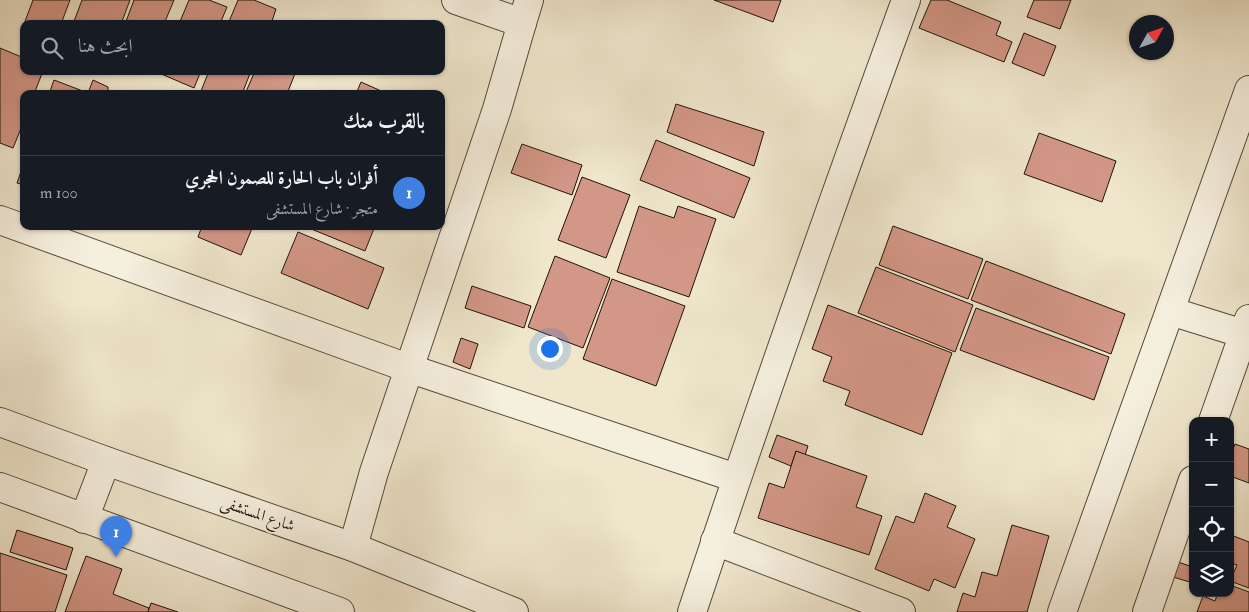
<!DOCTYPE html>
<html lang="ar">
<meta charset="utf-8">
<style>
:root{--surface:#171b24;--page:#242831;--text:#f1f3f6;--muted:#9ea1a6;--line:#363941;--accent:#0b8043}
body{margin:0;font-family:"IM FELL Double Pica",Amiri,serif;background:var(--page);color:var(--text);direction:rtl}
.controls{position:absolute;right:15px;bottom:15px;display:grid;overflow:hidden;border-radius:10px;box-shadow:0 1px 4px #0004}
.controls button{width:45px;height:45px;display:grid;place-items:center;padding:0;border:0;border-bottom:1px solid var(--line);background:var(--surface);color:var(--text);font:25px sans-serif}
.compass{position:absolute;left:1129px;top:15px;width:45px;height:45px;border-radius:50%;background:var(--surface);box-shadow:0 1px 4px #0004;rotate:50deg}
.you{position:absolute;left:549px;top:348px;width:18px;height:18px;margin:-12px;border:4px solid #fff;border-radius:50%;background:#1a73e8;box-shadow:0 0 0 8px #1a73e833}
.badge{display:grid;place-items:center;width:32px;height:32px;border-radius:50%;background:var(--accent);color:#fff;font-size:16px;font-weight:700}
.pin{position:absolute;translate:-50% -41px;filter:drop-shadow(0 1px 2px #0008)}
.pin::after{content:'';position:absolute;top:26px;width:18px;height:15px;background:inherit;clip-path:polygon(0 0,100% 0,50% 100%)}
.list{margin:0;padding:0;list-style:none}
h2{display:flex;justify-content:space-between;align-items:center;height:65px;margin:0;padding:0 20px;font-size:21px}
h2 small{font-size:16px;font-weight:400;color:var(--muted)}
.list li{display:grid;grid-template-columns:32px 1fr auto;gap:15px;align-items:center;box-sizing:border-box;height:75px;padding:0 20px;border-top:1px solid var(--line)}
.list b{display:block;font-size:19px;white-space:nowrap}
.list p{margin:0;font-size:16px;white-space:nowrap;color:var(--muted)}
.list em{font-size:16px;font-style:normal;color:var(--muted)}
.icon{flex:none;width:28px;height:28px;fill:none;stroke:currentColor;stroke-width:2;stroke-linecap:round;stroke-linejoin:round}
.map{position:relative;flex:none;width:1249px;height:612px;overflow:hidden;direction:ltr}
.search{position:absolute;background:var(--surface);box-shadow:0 1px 4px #0004;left:20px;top:20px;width:425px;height:55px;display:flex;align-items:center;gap:12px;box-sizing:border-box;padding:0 18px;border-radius:10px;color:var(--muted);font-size:19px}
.panel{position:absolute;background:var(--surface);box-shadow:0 1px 4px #0004;left:20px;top:90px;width:425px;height:140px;border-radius:10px;direction:rtl}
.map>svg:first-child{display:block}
.building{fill:#d39787;stroke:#20130a}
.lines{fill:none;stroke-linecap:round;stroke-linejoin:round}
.minor-casing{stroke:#54483a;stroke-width:30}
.minor{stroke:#f5efde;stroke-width:28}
.labels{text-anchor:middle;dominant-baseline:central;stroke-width:4;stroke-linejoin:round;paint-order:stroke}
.street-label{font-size:16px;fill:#20130a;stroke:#f5efde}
</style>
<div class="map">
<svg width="1249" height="612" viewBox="0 0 1249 612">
<rect width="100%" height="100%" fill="#efe6cc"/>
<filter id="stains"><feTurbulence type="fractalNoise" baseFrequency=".004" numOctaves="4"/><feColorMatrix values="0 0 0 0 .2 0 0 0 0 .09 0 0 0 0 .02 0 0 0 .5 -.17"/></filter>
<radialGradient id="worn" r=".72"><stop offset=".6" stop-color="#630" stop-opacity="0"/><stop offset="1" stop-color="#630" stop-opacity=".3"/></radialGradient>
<!-- building -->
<g class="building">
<polygon points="33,0 70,0 61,24 24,24"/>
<polygon points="82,0 130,0 121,24 73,24"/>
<polygon points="134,0 174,0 164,24 125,24"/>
<polygon points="189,0 209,0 227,7 220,24 179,24"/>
<polygon points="238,0 254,0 276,9 271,24 228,24"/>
<polygon points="714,0 781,0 773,22"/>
<polygon points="931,0 947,0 1001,22 996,35 1012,42 1004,62 919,28"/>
<polygon points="1034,0 1071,0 1060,29 1027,17"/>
<polygon points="1024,33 1056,46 1044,76 1012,63"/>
<polygon points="0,48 24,58 24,71 43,71 34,94 24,94 24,121 13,148 0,143"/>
<polygon points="160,71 201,71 194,88 159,73"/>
<polygon points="209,71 251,71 242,94 208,94 201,91"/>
<polygon points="255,71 296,71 287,94 245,94"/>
<polygon points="54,80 88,93 93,80 108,87 108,94 49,94"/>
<polygon points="361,82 388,94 356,94"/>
<polygon points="676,104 764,132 754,166 667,132"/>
<polygon points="1039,133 1116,161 1102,202 1024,174"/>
<polygon points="656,140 750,178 734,218 640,180"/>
<polygon points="522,144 582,165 572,195 511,173"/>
<polygon points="24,163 24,185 17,183"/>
<polygon points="582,177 630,195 606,258 558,240"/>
<polygon points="639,206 674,218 678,206 716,219 689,297 617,272"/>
<polygon points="202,226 253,226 241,255 198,237"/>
<polygon points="304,226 375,226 365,251"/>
<polygon points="893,226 983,259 968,299 879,265"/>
<polygon points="298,232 384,268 368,309 281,273"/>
<polygon points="555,256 610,278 583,348 528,327"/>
<polygon points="986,261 1125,314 1111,354 971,300"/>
<polygon points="876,267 973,305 955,352 858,313"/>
<polygon points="612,279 685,306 656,386 583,359"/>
<polygon points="472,286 531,306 524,328 465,308"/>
<polygon points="828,305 952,353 922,435 845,405 850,391 823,381 832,357 812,349"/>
<polygon points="976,308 1109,357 1094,400 960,350"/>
<polygon points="461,338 478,344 470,369 453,362"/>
<polygon points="777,435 808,446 805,455 796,451 791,466 769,457"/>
<polygon points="1235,444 1249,449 1249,483 1230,476 1230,457"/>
<polygon points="796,451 867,476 856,507 882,516 869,555 758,518 769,483 784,488"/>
<polygon points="925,493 956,506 947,527 975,539 955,588 934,579 929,591 875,569 896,516 914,523"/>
<polygon points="1012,525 1049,536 1027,612 957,612 963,593 975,597 982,572 997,576"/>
<polygon points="17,530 73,548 66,570 10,552"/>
<polygon points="1231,535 1249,542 1249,588 1230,581 1237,565 1230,563"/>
<polygon points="0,553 67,575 55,612 0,612"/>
<polygon points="86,556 122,569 113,594 149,608 148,612 65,612"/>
<polygon points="1178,562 1193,567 1193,583 1173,577"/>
<polygon points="1230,585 1249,592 1249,612 1197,612 1203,596 1215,601 1218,593 1230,593"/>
<polygon points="151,603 178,612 148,612"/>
</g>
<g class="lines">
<defs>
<g id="minor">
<polyline points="522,23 529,0"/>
<polyline points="0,220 408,368 736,478"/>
<polyline points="1170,311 1244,334"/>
<polyline points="1213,421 1249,319"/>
<polyline points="0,422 106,461 353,547 514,612"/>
<polyline points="0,487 340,612"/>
<polyline points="84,519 106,461"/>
<polyline points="715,541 901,612"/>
<polyline points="353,547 374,472 497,109 522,23 456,0"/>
<path d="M692 612C760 407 832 203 906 0"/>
<polyline points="1062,612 1249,90"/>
<polyline points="1147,612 1193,480"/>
</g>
</defs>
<!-- minor casing -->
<use href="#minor" class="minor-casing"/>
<!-- minor -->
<use href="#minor" class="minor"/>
</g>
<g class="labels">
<!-- street labels -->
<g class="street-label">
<text transform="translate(258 514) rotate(19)">شارع المستشفى</text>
</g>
</g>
<rect width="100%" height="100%" filter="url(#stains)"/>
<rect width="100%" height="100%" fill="url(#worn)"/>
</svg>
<div class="controls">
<button>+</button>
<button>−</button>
<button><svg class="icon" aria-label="locate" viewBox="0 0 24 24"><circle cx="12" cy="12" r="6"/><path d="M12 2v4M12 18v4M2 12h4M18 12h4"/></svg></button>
<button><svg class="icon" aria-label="layers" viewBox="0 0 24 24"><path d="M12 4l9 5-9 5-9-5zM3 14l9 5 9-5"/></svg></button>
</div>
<svg class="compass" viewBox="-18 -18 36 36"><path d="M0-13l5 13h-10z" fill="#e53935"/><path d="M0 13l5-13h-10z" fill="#9ea1a6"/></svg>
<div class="you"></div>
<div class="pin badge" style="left:116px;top:557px;background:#3f7fe0">1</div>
<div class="search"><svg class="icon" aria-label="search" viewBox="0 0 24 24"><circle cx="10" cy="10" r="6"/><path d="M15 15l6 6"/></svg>ابحث هنا</div>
<section class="panel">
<h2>بالقرب منك<small></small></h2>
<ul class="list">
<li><span class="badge" style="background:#3f7fe0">1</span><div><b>أفران باب الحارة للصمون الحجري</b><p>متجر · شارع المستشفى</p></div><em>100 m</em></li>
</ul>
</section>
</div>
